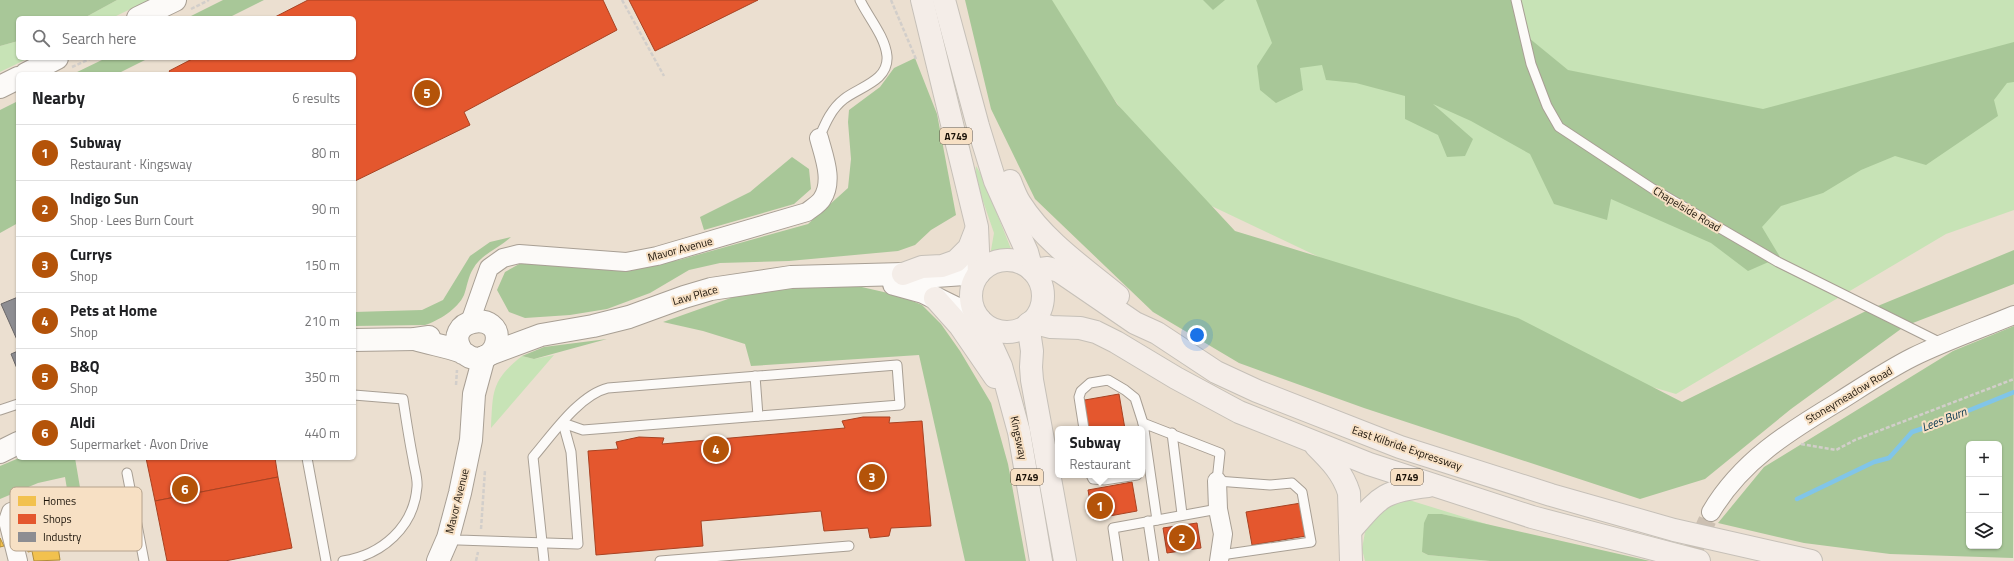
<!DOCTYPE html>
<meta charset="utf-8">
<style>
:root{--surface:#fff;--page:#f6f6f6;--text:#202124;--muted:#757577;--line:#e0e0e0;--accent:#b45309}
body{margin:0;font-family:"Titillium Web",sans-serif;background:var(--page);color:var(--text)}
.controls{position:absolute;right:12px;bottom:12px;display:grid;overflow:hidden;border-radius:6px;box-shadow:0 1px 3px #0004}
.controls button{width:36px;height:36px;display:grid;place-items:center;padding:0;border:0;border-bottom:1px solid var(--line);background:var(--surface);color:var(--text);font:20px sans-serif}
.you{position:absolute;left:1197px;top:335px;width:14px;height:14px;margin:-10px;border:3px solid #fff;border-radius:50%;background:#1a73e8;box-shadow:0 0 0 6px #1a73e833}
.badge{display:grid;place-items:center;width:26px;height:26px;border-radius:50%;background:var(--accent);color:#fff;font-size:13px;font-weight:700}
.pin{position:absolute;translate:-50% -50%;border:2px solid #fff;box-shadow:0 1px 4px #0006}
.popup{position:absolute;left:1055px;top:426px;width:90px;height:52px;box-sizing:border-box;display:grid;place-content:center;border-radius:6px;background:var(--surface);filter:drop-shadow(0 1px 3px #0005);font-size:13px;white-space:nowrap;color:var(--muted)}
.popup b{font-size:15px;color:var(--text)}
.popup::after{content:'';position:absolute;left:50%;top:100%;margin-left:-8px;border:8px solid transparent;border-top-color:var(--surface)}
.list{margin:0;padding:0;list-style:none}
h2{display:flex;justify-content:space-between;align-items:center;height:52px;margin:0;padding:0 16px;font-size:17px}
h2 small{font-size:13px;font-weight:400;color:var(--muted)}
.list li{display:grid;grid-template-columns:26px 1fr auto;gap:12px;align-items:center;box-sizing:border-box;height:56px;padding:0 16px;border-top:1px solid var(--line)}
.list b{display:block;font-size:15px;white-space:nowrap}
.list p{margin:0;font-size:13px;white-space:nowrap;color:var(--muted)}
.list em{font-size:13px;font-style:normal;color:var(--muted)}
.icon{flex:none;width:22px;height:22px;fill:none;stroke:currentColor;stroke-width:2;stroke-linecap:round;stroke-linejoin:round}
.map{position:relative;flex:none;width:2014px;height:561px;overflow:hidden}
.search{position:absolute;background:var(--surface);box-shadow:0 1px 3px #0004;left:16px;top:16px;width:340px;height:44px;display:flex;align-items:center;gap:10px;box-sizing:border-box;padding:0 14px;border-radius:6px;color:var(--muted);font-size:15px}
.panel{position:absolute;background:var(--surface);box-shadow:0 1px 3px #0004;left:16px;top:72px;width:340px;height:388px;border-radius:6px}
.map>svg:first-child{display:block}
.green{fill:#c7e3b6}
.forest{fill:#a8c798;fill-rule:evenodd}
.homes{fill:#f2c14e;stroke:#b28d39}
.shops{fill:#e4572e;stroke:#a84323}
.industry{fill:#8d8d92;stroke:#6b6869}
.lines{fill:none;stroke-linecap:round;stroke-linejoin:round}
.stream{stroke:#81c5e8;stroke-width:4.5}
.street-tunnel{stroke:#ccc0b2;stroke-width:18;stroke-dasharray:18 9;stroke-linecap:butt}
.lane-casing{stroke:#a89f94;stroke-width:11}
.street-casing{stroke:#a89f94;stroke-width:20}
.secondary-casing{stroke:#a89f94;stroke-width:24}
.primary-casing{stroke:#c6c0b8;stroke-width:24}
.path{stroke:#d2ceca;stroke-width:2.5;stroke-dasharray:4 2;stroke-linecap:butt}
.lane{stroke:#fcfaf8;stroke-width:9}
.street{stroke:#fcfaf8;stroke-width:18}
.secondary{stroke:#fcfaf8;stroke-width:22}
.primary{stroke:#f4ede8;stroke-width:22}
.labels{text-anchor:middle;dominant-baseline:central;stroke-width:4;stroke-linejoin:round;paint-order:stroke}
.shield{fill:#f7e0c4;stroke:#5d5041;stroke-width:1}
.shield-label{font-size:10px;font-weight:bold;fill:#1b1309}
.street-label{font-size:11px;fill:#1b1309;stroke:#f7e0c4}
.water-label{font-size:12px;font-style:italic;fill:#0c3950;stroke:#f7e0c4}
.key{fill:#f7e0c4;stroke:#b5a28c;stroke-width:1}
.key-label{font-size:11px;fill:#1b1309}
</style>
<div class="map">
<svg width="2014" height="561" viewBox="0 0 2014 561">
<rect width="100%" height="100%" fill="#ebdfd0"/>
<!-- green -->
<g class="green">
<polygon points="117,0 149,0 112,18 84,18"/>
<polygon points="1043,0 2014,0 2014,210 1946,234 1676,394 1498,342 1180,191"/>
<polygon points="18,41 18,58 29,58 0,72 0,46"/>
<polygon points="976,166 982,176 1013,254 1000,252 990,256 994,233 975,178"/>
<path d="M554 355 491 428C493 391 491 381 522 356L534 359Z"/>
<polygon points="1409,500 1496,527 1442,514 1422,552 1428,555 1490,561 1365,561 1362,549 1365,532 1375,513 1393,502"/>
</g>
<!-- forest -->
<g class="forest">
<polygon points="0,0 117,0 84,18 18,18 18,41 0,46"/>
<polygon points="223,0 264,0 228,18 187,18"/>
<polygon points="965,0 1052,0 1117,104 1235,231 1518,318 1682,402 1868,310 2014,250 2014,284 1905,326 1791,409 1705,479 1640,499 1364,408 1239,363 1153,312 1035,199 991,109"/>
<polygon points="1203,0 1225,0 1213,10"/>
<polygon points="1256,0 1517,0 1529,38 1568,70 1763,109 2014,42 2014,82 2007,83 1994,100 1998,116 1926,165 1895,156 1861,170 1823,193 1781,206 1762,227 1780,257 1748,271 1711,243 1611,199 1607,220 1554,204 1530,154 1471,121 1433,104 1473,139 1465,156 1447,157 1438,135 1405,119 1405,96 1356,83 1326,80 1322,65 1300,68 1303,90 1276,103 1260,90 1257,66 1272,43"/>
<polygon points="106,58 149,58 117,74 73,74"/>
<polygon points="915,58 937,114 956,215 931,230 915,245 898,251 789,261 720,263 689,270 650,293 607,309 570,315 525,318 509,312 497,290 505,272 521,263 604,270 679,260 808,224 848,188 851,159 848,122 849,110 880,87 894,68"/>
<polygon points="18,101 18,223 0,233 0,110"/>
<polygon points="792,157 809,169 811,189 794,204 704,230 700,217 750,192"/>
<path d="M511 237C499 248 481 254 473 269 468 277 467 287 464 295 458 309 438 321 425 325L354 326V312L422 310 443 300 470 256 490 242Z"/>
<polygon points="853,285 901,296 922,305 941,324 960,351 991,403 1008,464 1026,561 965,561 919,355 751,366 745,344 703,331 663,322 742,294 778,289"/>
<path d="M2014 326 2013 558 1890 554 1804 543 1718 523 1764 467 1953 351ZM1969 444H1999V546H1969Z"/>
<polygon points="607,339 534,359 522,356 544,347"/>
<polygon points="19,458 75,458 85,517 76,518 71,489 67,489 65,477 38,483 0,499 0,466"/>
<polygon points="1428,514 1442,514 1650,561 1490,561 1428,555 1422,552 1424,523"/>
</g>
<!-- homes -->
<g class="homes">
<polygon points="54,522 59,546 58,546 60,560 34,561 32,551 28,552 26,541 31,540 29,526"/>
<polygon points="0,538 4,546 0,547"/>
</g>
<!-- shops -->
<g class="shops">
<polygon points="308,0 603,0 617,30 464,112 470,125 355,181 354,74 171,74 169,71 194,58 354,58 354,18 273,18"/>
<polygon points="629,0 758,0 655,51"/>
<polygon points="1119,394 1125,429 1083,429 1079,401"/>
<polygon points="863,417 890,417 889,423 922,421 931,526 891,528 889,536 870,538 868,528 824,531 821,511 701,521 703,546 596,555 588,451 618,449 616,442 639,437 664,438 662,444 845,428 842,421"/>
<polygon points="146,458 275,458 278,477 155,501"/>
<polygon points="278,477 292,548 225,561 167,561 155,501"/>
<polygon points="1132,482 1137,511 1093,519 1088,490"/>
<polygon points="1301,503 1306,536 1252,545 1246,512"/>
<polygon points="1197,523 1201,548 1167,553 1163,528"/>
</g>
<!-- industry -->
<g class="industry">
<polygon points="18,297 18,342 1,304"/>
<polygon points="18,351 18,371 11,354"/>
</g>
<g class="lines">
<!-- stream -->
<polyline class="stream" points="1797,499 1874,462 1889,458 1912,432 1933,425 2014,392"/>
<!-- street-tunnel -->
<polyline class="street-tunnel" points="1689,561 1711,512"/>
<defs>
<g id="lane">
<polyline points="1516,0 1531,64 1547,106 1559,127 1653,189 1778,262 1941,343"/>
<path d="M819 138C825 124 831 109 844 99 859 87 889 81 887 56 885 36 868 17 860 0"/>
<polyline points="755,376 758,416"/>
<polyline points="0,410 18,404"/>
<polyline points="1084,429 1079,397 1081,391 1090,383 1108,380 1125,390 1135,398 1143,423"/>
<polyline points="1172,433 1182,514"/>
<polyline points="307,458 326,561"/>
<polyline points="127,473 144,561"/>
<polyline points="1091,475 1093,479 1104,480 1137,475"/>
<polyline points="1157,520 1143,423 1220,453 1217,481 1270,485 1292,483 1302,492 1311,542 1221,555"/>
<polyline points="1148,521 1154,561"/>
<polyline points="448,538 459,540 578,544 571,452 563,423"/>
<path d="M343 561C382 555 414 527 417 487 418 478 414 468 413 459 409 439 406 419 403 399L354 395"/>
<path d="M544 561 533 457C552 435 579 395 608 388L897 365 900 405 583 430 563 423"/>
<polyline points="660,561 849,546"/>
<polyline points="1118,561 1113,528 1218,509"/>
</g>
<g id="street">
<path d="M470 322 489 268 503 258 519 254 626 262 657 256 807 212C812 208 819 204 822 199 834 181 824 157 819 138"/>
<polyline points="1217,481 1218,509 1223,534 1219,561"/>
<path d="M1711 512C1741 461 1788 432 1838 402 1862 387 1887 370 1913 357 1946 341 1980 329 2014 315"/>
<polyline points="18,561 8,521 11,512 46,499 68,498"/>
</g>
<g id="secondary">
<polyline points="138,18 175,0"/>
<polyline points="26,74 57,58"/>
<polyline points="0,87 18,78"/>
<polyline points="894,284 923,292 980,320"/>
<path d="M415 339C430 344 447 346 462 352 466 354 468 357 473 358 476 359 479 359 482 358 489 356 494 351 496 344 505 308 438 318 463 353"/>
<polyline points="354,340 415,339 429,337"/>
<polyline points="490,354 541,335 593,326 629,317 684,297 711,289 791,277 903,274 921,277 979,273"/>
<polyline points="0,452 18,443"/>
<polyline points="438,561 448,538 460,493 471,440 474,394 484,357"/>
</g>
<g id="primary">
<polyline points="922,0 977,227 979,273"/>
<polyline points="944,0 978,126 995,181 1027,252 1032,270"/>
<path d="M1010 181C1013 189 1016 197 1020 203 1044 241 1084 268 1118 296"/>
<circle cx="1007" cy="296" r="36"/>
<polyline points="1032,270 1048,268 1059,271 1135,323 1157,333 1216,372 1257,391 1400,447 1551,495 1674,530 1811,561"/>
<polyline points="903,274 922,267 942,266 956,261 969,248 976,230"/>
<polyline points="935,298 960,326 995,377"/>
<polyline points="980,320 1001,366 1019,432 1041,561"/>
<polyline points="1031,322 1051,327 1080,328 1096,332 1116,342 1176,378 1239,412 1369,464 1532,517 1699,561"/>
<polyline points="1028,324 1032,351 1031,367 1032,380 1065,561"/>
<path d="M1316 446C1330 460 1343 473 1349 493L1351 561"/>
<path d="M1350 531C1380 497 1382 491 1428 486"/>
</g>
</defs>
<!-- lane casing -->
<use href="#lane" class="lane-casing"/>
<!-- street casing -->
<use href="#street" class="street-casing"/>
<!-- secondary casing -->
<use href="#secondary" class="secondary-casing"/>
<!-- primary casing -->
<use href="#primary" class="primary-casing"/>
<!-- path -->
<g class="path">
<polyline points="622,0 664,76"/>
<polyline points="891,0 916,59"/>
<polyline points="191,9 209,0"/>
<polyline points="72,67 92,58"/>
<polyline points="456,385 457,370"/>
<polyline points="1801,444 1836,450 1855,440 2014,379"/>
<polyline points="481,529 485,470"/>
<polyline points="476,561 478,552"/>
</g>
<!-- lane -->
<use href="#lane" class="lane"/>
<!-- street -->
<use href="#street" class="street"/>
<!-- secondary -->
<use href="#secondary" class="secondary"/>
<!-- primary -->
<use href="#primary" class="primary"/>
</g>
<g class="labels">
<!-- shield labels -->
<g class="shield">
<rect x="940" y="128" width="32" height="16" rx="3"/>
<rect x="1011" y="469" width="32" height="16" rx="3"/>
<rect x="1391" y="469" width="32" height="16" rx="3"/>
</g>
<g class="shield-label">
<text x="956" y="136">A749</text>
<text x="1027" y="477">A749</text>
<text x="1407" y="477">A749</text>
</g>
<!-- street labels -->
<g class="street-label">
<text transform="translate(1687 209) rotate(31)">Chapelside Road</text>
<text transform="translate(680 249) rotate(-15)">Mavor Avenue</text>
<text transform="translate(695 295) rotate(-16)">Law Place</text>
<text transform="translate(1849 395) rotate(-31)">Stoneymeadow Road</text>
<text transform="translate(1019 438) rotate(78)">Kingsway</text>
<text transform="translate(1407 448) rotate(19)">East Kilbride Expressway</text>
<text transform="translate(457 501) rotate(-76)">Mavor Avenue</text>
</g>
<!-- water labels -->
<g class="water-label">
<text transform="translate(1944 419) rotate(-21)">Lees Burn</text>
</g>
</g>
<!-- legend -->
<rect x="10" y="487" width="132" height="64" rx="6" class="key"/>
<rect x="18" y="496" width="18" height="10" fill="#f2c14e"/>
<rect x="18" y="514" width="18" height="10" fill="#e4572e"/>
<rect x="18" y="532" width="18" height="10" fill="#8d8d92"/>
<g class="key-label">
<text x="43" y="505">Homes</text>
<text x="43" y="523">Shops</text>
<text x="43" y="541">Industry</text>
</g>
</svg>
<div class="controls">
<button>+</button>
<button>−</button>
<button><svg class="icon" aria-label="layers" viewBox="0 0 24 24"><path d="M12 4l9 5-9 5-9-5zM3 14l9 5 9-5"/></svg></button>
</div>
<div class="you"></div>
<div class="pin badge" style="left:1100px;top:506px">1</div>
<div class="popup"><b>Subway</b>Restaurant</div>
<div class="pin badge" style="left:1182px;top:538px">2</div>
<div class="pin badge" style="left:872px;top:477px">3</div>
<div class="pin badge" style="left:716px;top:449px">4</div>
<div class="pin badge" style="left:427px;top:93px">5</div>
<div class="pin badge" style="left:185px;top:489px">6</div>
<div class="search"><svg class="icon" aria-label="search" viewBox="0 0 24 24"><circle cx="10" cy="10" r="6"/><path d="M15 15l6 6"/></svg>Search here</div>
<section class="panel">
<h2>Nearby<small>6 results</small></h2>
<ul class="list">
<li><span class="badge">1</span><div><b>Subway</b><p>Restaurant · Kingsway</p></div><em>80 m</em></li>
<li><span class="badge">2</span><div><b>Indigo Sun</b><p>Shop · Lees Burn Court</p></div><em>90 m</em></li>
<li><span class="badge">3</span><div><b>Currys</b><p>Shop</p></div><em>150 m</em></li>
<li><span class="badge">4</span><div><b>Pets at Home</b><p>Shop</p></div><em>210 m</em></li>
<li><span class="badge">5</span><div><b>B&amp;Q</b><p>Shop</p></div><em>350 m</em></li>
<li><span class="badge">6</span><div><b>Aldi</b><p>Supermarket · Avon Drive</p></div><em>440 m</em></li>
</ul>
</section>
</div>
